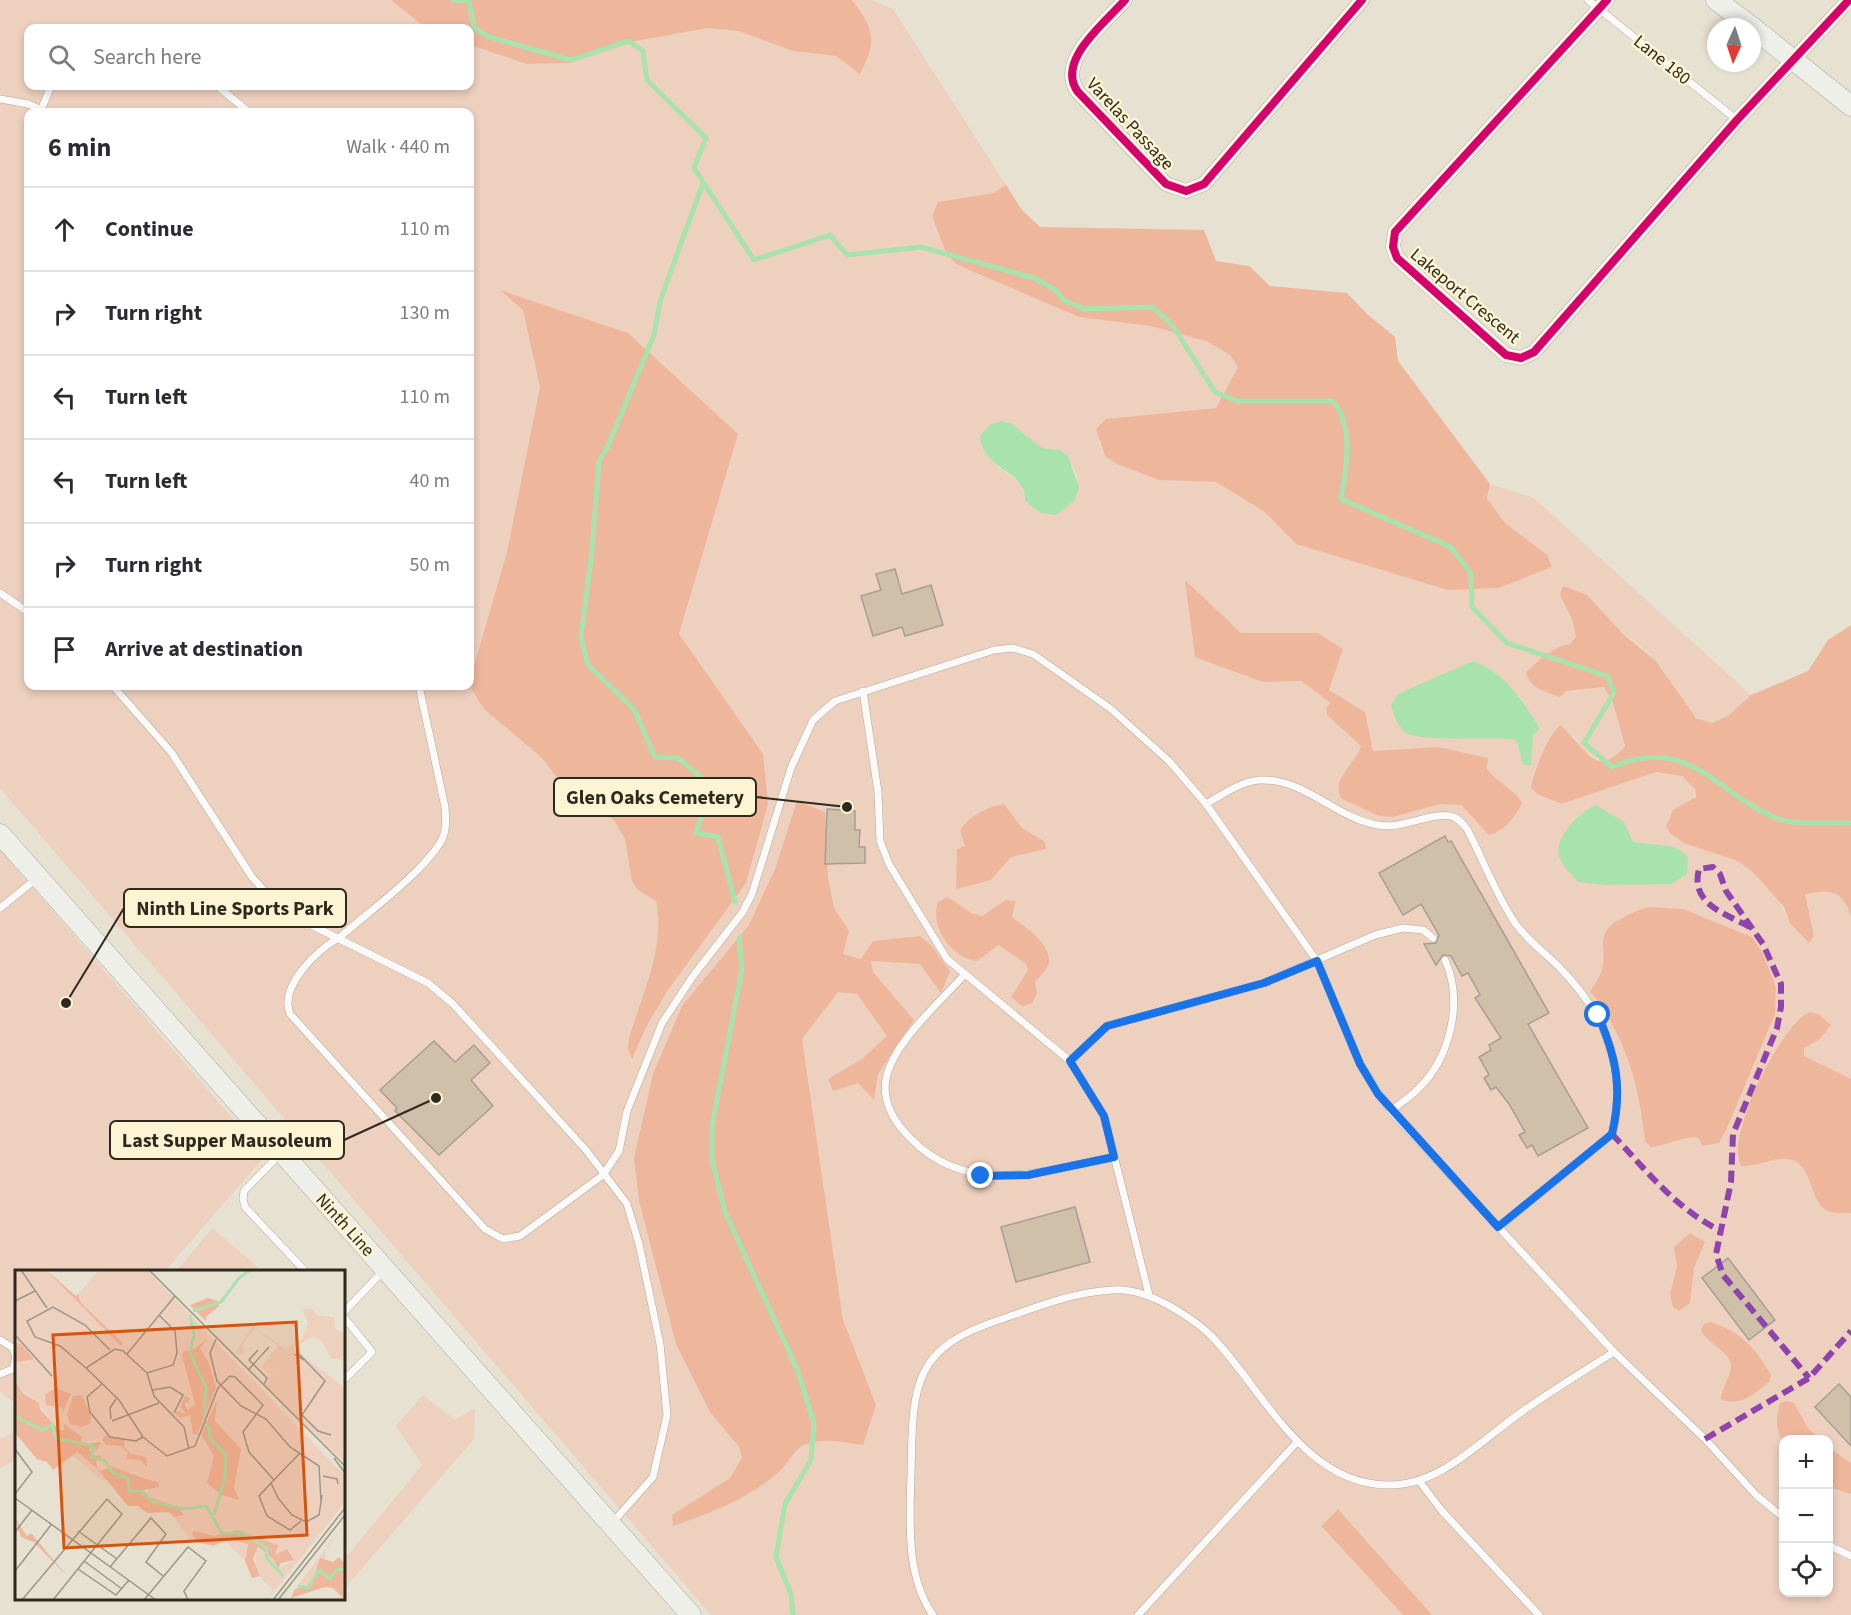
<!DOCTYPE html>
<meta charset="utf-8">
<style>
:root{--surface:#fff;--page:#f2f2f3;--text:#2b2b33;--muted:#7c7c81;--line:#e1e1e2}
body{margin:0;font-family:"Source Sans 3",sans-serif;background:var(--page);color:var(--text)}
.controls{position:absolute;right:18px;bottom:18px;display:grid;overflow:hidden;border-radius:12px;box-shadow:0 3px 9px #0003}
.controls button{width:54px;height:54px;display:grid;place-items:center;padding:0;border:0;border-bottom:2px solid var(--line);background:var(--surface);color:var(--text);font:30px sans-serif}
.compass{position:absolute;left:1707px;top:18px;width:54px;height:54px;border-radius:50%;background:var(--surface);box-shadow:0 3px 9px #0003;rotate:183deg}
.stop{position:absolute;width:18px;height:18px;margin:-14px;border:4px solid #1a73e8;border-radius:50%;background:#fff}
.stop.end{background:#1a73e8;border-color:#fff;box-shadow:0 2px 6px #0008}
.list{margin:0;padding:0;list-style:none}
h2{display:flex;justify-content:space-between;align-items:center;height:78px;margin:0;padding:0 24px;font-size:26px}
h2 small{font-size:20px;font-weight:400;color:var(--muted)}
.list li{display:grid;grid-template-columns:39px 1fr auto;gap:18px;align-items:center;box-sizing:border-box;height:84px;padding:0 24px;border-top:2px solid var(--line)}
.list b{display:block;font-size:22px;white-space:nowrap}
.list em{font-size:20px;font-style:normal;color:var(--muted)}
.icon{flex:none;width:33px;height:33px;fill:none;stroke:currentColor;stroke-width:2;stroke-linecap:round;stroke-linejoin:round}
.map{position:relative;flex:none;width:1851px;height:1615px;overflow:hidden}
.search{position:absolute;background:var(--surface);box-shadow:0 3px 9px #0003;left:24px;top:24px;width:450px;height:66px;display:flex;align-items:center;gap:15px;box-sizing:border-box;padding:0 21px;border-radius:12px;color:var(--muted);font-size:22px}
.panel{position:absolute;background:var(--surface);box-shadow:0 3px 9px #0003;left:24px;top:108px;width:450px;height:582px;border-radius:12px}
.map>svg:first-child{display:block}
.green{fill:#eed0bf;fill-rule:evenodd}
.forest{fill:#eeb79c}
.water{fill:#a8e2ac}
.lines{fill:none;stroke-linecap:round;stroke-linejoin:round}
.stream{stroke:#a8e2ac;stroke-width:5}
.building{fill:#d0c0a9;stroke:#a69f93;stroke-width:1.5}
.lane-casing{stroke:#afac9e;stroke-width:8}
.street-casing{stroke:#afac9e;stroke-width:15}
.secondary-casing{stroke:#afac9e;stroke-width:21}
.lane{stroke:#fbfaf8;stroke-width:7}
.street{stroke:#fbfaf8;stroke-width:14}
.secondary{stroke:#eeefe8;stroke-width:20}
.quiet{stroke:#8e44ad;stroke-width:6;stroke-dasharray:12 6;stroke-linecap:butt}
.cycleway-casing{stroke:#fdf4d3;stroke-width:11}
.cycleway{stroke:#d6006c;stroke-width:8}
.route{stroke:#1a73e8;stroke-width:8}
.labels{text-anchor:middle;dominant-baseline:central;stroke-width:5;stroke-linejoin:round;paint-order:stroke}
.street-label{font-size:18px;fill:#2d291d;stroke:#fdf4d3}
.inset-river{fill:none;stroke:#a8e2ac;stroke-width:3}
.inset-road{fill:none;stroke:#9c9788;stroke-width:1.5}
.view{fill:#d5540e;fill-opacity:0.15;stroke:#d5540e;stroke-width:3}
.inset-edge{fill:none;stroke:#2d291d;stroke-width:3}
.leader{fill:none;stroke:#2d291d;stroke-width:2}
.callout-dot{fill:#2d291d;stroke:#fdf4d3;stroke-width:2}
.callout{fill:#fdf4d3;stroke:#2d291d;stroke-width:2}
.callout-label{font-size:20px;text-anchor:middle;font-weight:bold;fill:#2d291d}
</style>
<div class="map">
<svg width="1851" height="1615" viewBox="0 0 1851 1615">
<rect width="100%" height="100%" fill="#e6e1d0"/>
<!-- green -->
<g class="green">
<path d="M0 0H391L426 28H28V86H470V45L527 64 570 63 636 41 708 28 738 31 793 51 836 56 860 11 852 0H871L893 9 1006 185 993 193 938 202 1150 326 1206 341 1230 355 1239 367 1216 408 1106 419 1099 443 1105 456 1117 464 1159 480 1216 482 1265 512 1296 544 1547 555 1504 522 1487 498 1490 484 1534 498 1751 695C1740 705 1725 724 1709 722 1683 718 1673 678 1656 661 1630 633 1592 614 1560 595L1572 619 1576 637 1570 644 1560 697 1567 691 1604 687 1613 703 1625 746 1613 760 1605 762 1583 751 1574 736 1553 732 1540 764 1534 770 1562 804 1656 772 1682 776 1695 789 1686 844C1703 850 1725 853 1740 862 1762 875 1782 900 1790 923L1814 936 1804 894C1831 889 1843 890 1851 917V1615H1432L1338 1509 1321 1527 1403 1615H711L0 788ZM28 112H470V686H28ZM1012 424 1042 448 1059 450 1068 456 1078 478 1026 491C1011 470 982 464 980 436ZM1518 694 1540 729 1533 735 1523 765 1518 745 1514 739ZM1784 1440H1828V1592H1784Z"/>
<polygon points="0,850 265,1156 165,1271 16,1272 16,1404 0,1391"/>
<polygon points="212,1228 262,1271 177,1271"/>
<polygon points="423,1395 455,1420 475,1408 474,1439 344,1589 344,1560 422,1465 396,1426"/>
<polygon points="16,1431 16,1460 0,1468 0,1439"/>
</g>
<!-- forest -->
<g class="forest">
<path d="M391 0H852C875 30 877 41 860 74L836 56 793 51 738 31 708 28 636 41 570 63 527 64 470 45V28H426Z"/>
<polygon points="1006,185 1022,210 1040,227 1204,230 1216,261 1249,266 1270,286 1347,293 1367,314 1395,337 1398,361 1490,484 1487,498 1504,522 1547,555 1552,567 1499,588 1448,590 1296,544 1265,512 1216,482 1159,480 1117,464 1105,456 1096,429 1106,419 1216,408 1238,367 1230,355 1206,341 1150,326 1079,317 958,265 947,255 932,216 938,202 993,193"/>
<path d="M500 290 628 333 738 434 679 634 763 754 768 804 746 883 668 990 645 1029 632 1059 628 1049 629 1038C642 995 666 946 656 901L638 890 632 881 625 839 614 820 568 791 541 757 484 709 472 690 470 680 507 552 540 387 523 310Z"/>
<path d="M1185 580 1241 633H1318L1343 649 1329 690 1365 712 1373 751 1438 747 1488 758 1487 769C1497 783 1517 791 1522 803 1516 816 1504 832 1489 835L1461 805 1440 804 1393 817 1379 816 1342 799C1329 781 1355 765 1361 746L1327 715 1326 708 1331 703 1301 681 1263 682 1195 657Z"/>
<path d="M1563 586 1587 595 1622 633 1656 661 1696 718 1712 723 1728 716 1751 695 1808 671 1828 640 1851 625V917C1843 890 1831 889 1805 894L1814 936 1809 943 1790 923 1784 907 1753 872 1738 861 1686 844 1671 834 1666 827 1673 810 1696 797 1695 789 1682 776 1656 772 1562 804 1537 794 1531 787C1534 771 1547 737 1560 725 1584 744 1595 782 1625 746L1613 703 1604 687 1567 691 1560 697C1545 691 1529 689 1526 672 1539 661 1553 646 1570 644L1576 637 1572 619 1560 595Z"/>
<path d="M797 801 825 812 828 878 834 908 849 931 843 954 861 959 873 941 920 936 931 945 950 971 941 993 920 964 871 961 873 972 914 1020 878 1074 874 1100 858 1083 833 1091 828 1079 862 1059 887 1036 857 994 838 992 802 1039 843 1320 876 1405 863 1445C843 1442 823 1437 804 1445 794 1449 788 1464 779 1472 748 1499 711 1513 673 1526L672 1515 730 1478 742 1458 739 1447 710 1412 676 1344 639 1201 634 1158 653 1074 682 1006 749 925 775 869Z"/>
<path d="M1004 804 1022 828 1044 841 1046 849 1011 857 991 880 956 889 957 849 965 846 960 831C968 816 987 807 1004 804Z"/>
<path d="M948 897 971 913 982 916 1006 900 1016 901 1012 917C1025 927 1050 942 1049 962 1048 969 1039 977 1035 982L1037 993 1032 1003 1022 1006 1011 997 1028 970 1026 964 999 945 977 961C952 958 929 927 938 902Z"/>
<path d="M1647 907 1683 909 1752 937 1762 952 1776 987 1775 1014 1727 1128 1719 1143 1702 1146 1699 1138C1687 1134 1666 1146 1651 1147L1645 1141C1639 1083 1626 1038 1590 991 1626 946 1570 936 1647 907Z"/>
<path d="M1810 1012 1818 1014 1831 1025 1820 1039 1804 1048V1056L1851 1079V1213C1844 1213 1834 1214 1828 1211 1810 1203 1813 1170 1795 1161 1779 1153 1758 1168 1741 1166 1724 1137 1783 1021 1810 1012Z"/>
<polygon points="1690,1233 1705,1242 1694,1268 1690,1303 1679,1311 1673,1307 1670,1294 1677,1267 1674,1247"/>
<path d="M1711 1322C1743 1334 1754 1346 1771 1375L1769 1382C1756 1393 1739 1408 1721 1399 1722 1387 1730 1378 1731 1367 1733 1353 1706 1343 1701 1330L1704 1324Z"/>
<path d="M1787 1401 1794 1403 1808 1428 1819 1439 1783 1441C1775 1431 1776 1415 1780 1403Z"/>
<polygon points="1829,1448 1851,1463 1851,1494 1829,1487"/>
<polygon points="1338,1509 1432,1615 1403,1615 1321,1526"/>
</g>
<!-- water -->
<g class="water">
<path d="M1001 421 1012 424 1042 448 1059 450 1068 456 1079 488 1074 501 1056 515 1041 513 1025 501C1027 469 982 471 980 436L990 425Z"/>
<path d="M1473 661C1506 673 1523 701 1540 729L1533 735 1531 765H1523L1518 745 1514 739C1495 738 1418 741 1406 733 1397 725 1394 716 1391 705L1398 694Z"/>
<path d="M1596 805 1624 822 1633 842 1675 847 1688 856 1687 874 1672 884 1605 885 1578 882C1572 875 1564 867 1560 859 1551 840 1580 811 1596 805Z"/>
</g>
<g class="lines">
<!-- stream -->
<g class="stream">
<path d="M453 0 469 1 474 28 489 37 571 60 628 41 643 51 647 80 706 138 694 168 754 260 830 235 847 255 921 247 1034 278 1056 290 1063 300 1084 309 1153 307 1173 326 1215 392 1237 401H1332C1355 423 1346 470 1341 499L1451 547 1471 574 1472 607 1507 643 1607 676 1614 693 1584 743 1612 767C1691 734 1714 793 1778 819 1795 825 1832 822 1851 823"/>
<polyline points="703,183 660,301 654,335 608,446 599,461 592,551 581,637 588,665 634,709 655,757 678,758 708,783 709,796 696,833 718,837 735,902"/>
<polyline points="739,938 742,969 712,1126 712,1160 725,1212 797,1369 814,1423 811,1460 785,1504 776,1557 791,1594 793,1615"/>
</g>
</g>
<!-- building -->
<g class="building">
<polygon points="895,569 902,594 931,585 943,625 905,636 902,627 873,636 861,596 881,590 876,574"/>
<polygon points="827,809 855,811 855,830 860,830 859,847 865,847 865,863 825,864"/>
<polygon points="1445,836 1448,842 1451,841 1549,1013 1528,1024 1588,1128 1538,1156 1532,1145 1527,1148 1519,1135 1525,1132 1509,1104 1496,1087 1491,1090 1484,1078 1489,1075 1479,1057 1491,1050 1489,1045 1501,1038 1475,998 1480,995 1468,973 1462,976 1451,956 1443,955 1436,965 1424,944 1436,943 1439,935 1421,904 1403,915 1379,873"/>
<polygon points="434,1041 455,1062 474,1045 490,1063 471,1080 493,1106 439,1155 395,1111 397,1108 380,1090"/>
<polygon points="1075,1207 1090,1262 1016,1282 1001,1227"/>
<polygon points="1728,1258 1775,1320 1749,1340 1702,1278"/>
<polygon points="1839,1384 1851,1397 1851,1446 1815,1407"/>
</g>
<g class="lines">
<defs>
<g id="lane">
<polyline points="1588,0 1737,120"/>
<polyline points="217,86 249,112"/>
<polyline points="0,99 28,104 46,112"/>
<polyline points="41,110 51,86"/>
<polyline points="0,593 28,612"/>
<polyline points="113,686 171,752 252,877 269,896 297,918 428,983 453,1004 586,1150 627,1204 639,1244 660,1344 667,1415 653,1477 612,1523"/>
<path d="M419 686 445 807C446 819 447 832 440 843 420 875 368 912 339 938 316 950 279 987 290 1014L485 1229 503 1239 520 1236 603 1175 619 1151 627 1111 662 1023 693 976 742 913 752 894 791 768 813 720 835 701 994 650 1013 648 1033 654 1111 709 1169 761 1206 804 1317 961 1360 1064 1391 1111 1614 1352 1705 1439 1757 1496 1784 1518"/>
<polyline points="863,691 878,792 880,841 889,864 947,959 1070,1061 1104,1116 1149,1295"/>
<path d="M1206 804C1222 795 1241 781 1260 780 1305 778 1335 818 1378 825 1403 830 1434 810 1454 817 1458 819 1464 825 1467 829 1483 859 1496 895 1515 923 1528 941 1545 953 1560 968 1605 1014 1628 1069 1612 1134L1499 1227"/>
<polyline points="0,908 36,879"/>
<path d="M965 974C942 1000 903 1034 890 1066 880 1089 887 1111 902 1129 960 1200 1039 1172 1114 1157"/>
<polyline points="1070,1061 1107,1026 1264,983 1375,935 1403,928 1423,930 1433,938"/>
<path d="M1391 1111C1399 1104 1409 1098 1417 1090 1450 1059 1464 1002 1445 960"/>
<polyline points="280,1154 244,1191 243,1199 245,1207 306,1272"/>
<polyline points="344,1312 383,1271"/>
<polyline points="344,1317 372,1352 344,1380"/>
<polyline points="0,1340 13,1348 16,1358"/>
<polyline points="0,1374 13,1369 16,1358"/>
<polyline points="1420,1482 1442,1511 1539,1615"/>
<polyline points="1828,1545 1851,1556"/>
<path d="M933 1615C905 1576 910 1519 911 1473 913 1388 910 1348 1002 1319 1037 1307 1074 1292 1112 1290 1132 1288 1151 1296 1168 1305 1185 1315 1203 1326 1216 1341 1265 1394 1305 1484 1388 1485 1441 1486 1482 1439 1523 1411 1552 1390 1584 1371 1614 1352"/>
<polyline points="1138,1615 1297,1442"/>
</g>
<g id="street">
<path d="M1125 0C1105 23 1055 61 1078 92L1166 184 1186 191 1204 184 1362 0"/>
<polyline points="1607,0 1395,232 1393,247 1397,258 1506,355 1521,358 1534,352 1737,120 1849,0"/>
</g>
<g id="secondary">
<polyline points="1716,0 1752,27"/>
<polyline points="1752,27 1851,106"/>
<polyline points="0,834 691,1615"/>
</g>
</defs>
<!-- lane casing -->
<use href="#lane" class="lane-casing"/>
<!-- street casing -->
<use href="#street" class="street-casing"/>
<!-- secondary casing -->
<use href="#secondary" class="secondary-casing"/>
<!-- lane -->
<use href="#lane" class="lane"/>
<!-- street -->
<use href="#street" class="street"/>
<!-- secondary -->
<use href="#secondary" class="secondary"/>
<!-- quiet -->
<g class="quiet">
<path d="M1750 927C1724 913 1690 904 1699 869L1713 867 1720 874 1726 891 1763 944 1781 984V1007L1777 1028 1733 1134 1731 1182 1716 1254 1723 1275 1809 1378"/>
<path d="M1612 1134C1646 1170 1676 1209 1721 1231"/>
<polyline points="1705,1439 1809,1378 1851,1331"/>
</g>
<defs>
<g id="cycleway">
<path d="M1125 0C1105 23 1055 61 1078 92L1166 184 1186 191 1204 184 1362 0"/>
<polyline points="1607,0 1395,232 1393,247 1397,258 1506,355 1521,358 1534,352 1737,120 1849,0"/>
</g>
</defs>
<!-- cycleway casing -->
<use href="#cycleway" class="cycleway-casing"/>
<!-- cycleway -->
<use href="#cycleway" class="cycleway"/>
</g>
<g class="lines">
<!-- route -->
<path class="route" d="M981 1176 1028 1175 1114 1157 1104 1116 1070 1061 1107 1026 1264 983 1317 961 1360 1064 1378 1094 1498 1227 1612 1134C1623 1088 1616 1057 1598 1015"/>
</g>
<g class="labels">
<!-- street labels -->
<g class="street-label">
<text transform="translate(1662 60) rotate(39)">Lane 180</text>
<text transform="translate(1130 124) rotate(47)">Varelas Passage</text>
<text transform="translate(1465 296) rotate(40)">Lakeport Crescent</text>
<text transform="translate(345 1225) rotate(48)">Ninth Line</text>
</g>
</g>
<!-- overview -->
<g transform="translate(15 1270)">
<rect width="330" height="330" fill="#e6e1d0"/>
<path d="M0 0H31L106 75 108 73 66 33 63 24 84 0H132L330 206V233L255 326 258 319 249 312 240 296 242 278 259 290 261 299 279 290 273 280 260 285 261 275 217 260 199 266 182 263 178 268 182 272 175 270 159 247 166 238 127 225 144 213 118 202 85 203 93 210H87L57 185 64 182 83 197 82 184 77 185 73 178 83 179 81 170 66 174 65 165 47 154 49 160 43 159 22 132 2 116 1 93 17 85 0 72ZM296 38 302 45 319 47 320 59 330 63V91L316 88 305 69 297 67 278 78 330 118V193L249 115 273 83 256 105 246 97 263 76 240 58 227 75 230 80 227 84 220 83 238 56 270 79 287 69 293 53 288 39ZM330 254 311 280 310 290 305 288 296 316 280 319ZM214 269 233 274 230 291 212 273 200 274Z" fill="#eed0bf"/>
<path d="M31 0 61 26 63 24 66 33 108 73 106 76ZM193 28 203 31 204 36 191 47V51L175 35ZM193 69 185 78 194 93 201 117 182 165 178 164 175 145 165 148 161 144 162 141 171 144 165 137 170 126 176 129 169 135 173 140 180 134 167 86 169 81 177 80ZM0 72 7 75 19 89 2 92 0 96ZM0 112 9 124 24 133 25 139 43 159 49 160 48 153 67 167 66 174 86 172 82 180 74 178 77 185 87 186 81 192 83 199 62 182 38 200 32 192 22 189 0 163ZM40 118 56 124 47 144 48 138 31 135 30 125ZM67 125 76 145 75 154 65 157 55 154 52 144 58 126ZM202 130 200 151 226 179 219 218 224 230 207 225 192 213 199 186 186 164ZM91 165 110 169 109 177 116 184 131 187 132 197 125 190 111 189 113 183 106 176 91 175 87 170ZM98 197 144 213V217L130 220 127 225 164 237 168 245 159 247 154 242 132 243 123 236H113L84 201ZM0 248 12 266 16 263 52 306 19 272 6 267ZM222 260 263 275 260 285 272 279 279 290 266 293 263 299 259 290 243 277 238 289 245 306 237 308 230 291 233 274 214 269 198 276 182 272 177 264 179 261 199 266ZM324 287 330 294V330L318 318 310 317 276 328 280 319 296 316 305 288 318 292Z" fill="#eeb79c"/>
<path class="inset-river" d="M178 41 206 32 224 8 235 0M175 45 179 65 175 83 191 117 189 147M0 146 27 160 37 155 41 169 75 175 79 178 76 187 90 191 98 203 113 208 114 221H127L138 232 169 239 191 236 207 263H228L252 278 251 287 268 306M190 152 195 160 194 167 211 185 210 208 199 245M283 316 293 318 304 300 315 309 321 300 330 299"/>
<path class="inset-road" d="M6 0 32 38M134 0 330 196M0 31 20 21M1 66 37 106M201 69 195 83 202 111 226 136 251 149 275 177 304 196 306 231M95 80 70 55 38 37 12 51 20 67 45 76 71 98 104 130 128 167 152 186 180 176 203 118 215 106 220 107 248 135 228 162 234 182 259 210M243 80 234 90 252 108 249 114M112 84 160 26M71 98 100 79 108 81 132 103 158 95 162 83 160 61 144 45M234 99 254 77M132 103 139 126 169 157 174 179M87 114 72 127 75 142 95 167 121 171 128 167M138 120 155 117 168 125 159 143M287 145 310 111 285 85H281L289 90M287 145 303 161 316 165M96 149 95 138 101 129M97 151 144 133M0 179 17 202 0 224M284 184 256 213 263 228 277 245 291 252 304 245 307 225M319 188 330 203M308 206 322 209 323 214M256 213 244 226 252 246 275 260 286 251M0 228 141 330M63 261 102 289M0 262 17 240M69 291 107 319M95 297 136 248 151 264 131 292 148 306M63 299 101 325 114 310M0 301 36 255M7 330 92 229 107 244 38 330M129 330 173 277 191 291 169 321 173 330M258 330 330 238M263 330 330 245"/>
<path class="view" d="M281 52 292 265 49 278 38 65Z"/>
<rect width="330" height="330" class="inset-edge"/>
</g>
<!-- callouts -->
<path class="leader" d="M847 807L756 797M66 1003L124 908M436 1098L344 1140"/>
<g class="callout-dot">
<circle cx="847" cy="807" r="6"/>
<circle cx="66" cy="1003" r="6"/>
<circle cx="436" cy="1098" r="6"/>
</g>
<g class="callout">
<rect x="554" y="778" width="202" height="38" rx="6"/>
<rect x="124" y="889" width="222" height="38" rx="6"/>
<rect x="110" y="1121" width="234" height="38" rx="6"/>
</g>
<g class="callout-label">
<text x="655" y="804">Glen Oaks Cemetery</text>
<text x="235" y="915">Ninth Line Sports Park</text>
<text x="227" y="1147">Last Supper Mausoleum</text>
</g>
</svg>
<div class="controls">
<button>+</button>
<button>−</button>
<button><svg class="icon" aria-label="locate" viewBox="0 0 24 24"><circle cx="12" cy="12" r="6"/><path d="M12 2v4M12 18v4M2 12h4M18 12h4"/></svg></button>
</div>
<svg class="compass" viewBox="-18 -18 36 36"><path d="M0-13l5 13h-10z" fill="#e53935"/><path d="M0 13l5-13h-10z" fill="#7c7c81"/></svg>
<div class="stop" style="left:1598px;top:1015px"></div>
<div class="stop end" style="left:981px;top:1176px"></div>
<div class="search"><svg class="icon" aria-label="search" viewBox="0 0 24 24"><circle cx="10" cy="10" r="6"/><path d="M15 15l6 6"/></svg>Search here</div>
<section class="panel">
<h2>6 min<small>Walk · 440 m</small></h2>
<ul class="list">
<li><svg class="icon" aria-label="ahead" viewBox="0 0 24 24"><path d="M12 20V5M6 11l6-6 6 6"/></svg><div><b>Continue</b></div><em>110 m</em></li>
<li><svg class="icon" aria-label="right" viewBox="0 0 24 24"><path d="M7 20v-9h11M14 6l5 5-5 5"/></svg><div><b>Turn right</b></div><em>130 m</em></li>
<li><svg class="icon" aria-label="left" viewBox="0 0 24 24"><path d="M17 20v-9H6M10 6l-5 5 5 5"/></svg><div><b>Turn left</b></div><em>110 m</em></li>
<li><svg class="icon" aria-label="left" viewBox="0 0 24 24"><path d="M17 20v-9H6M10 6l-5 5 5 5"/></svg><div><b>Turn left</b></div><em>40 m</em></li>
<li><svg class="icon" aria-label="right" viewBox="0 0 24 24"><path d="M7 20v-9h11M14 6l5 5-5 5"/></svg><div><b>Turn right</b></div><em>50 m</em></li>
<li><svg class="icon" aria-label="arrive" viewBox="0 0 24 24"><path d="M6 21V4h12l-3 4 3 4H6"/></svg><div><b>Arrive at destination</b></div></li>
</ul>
</section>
</div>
